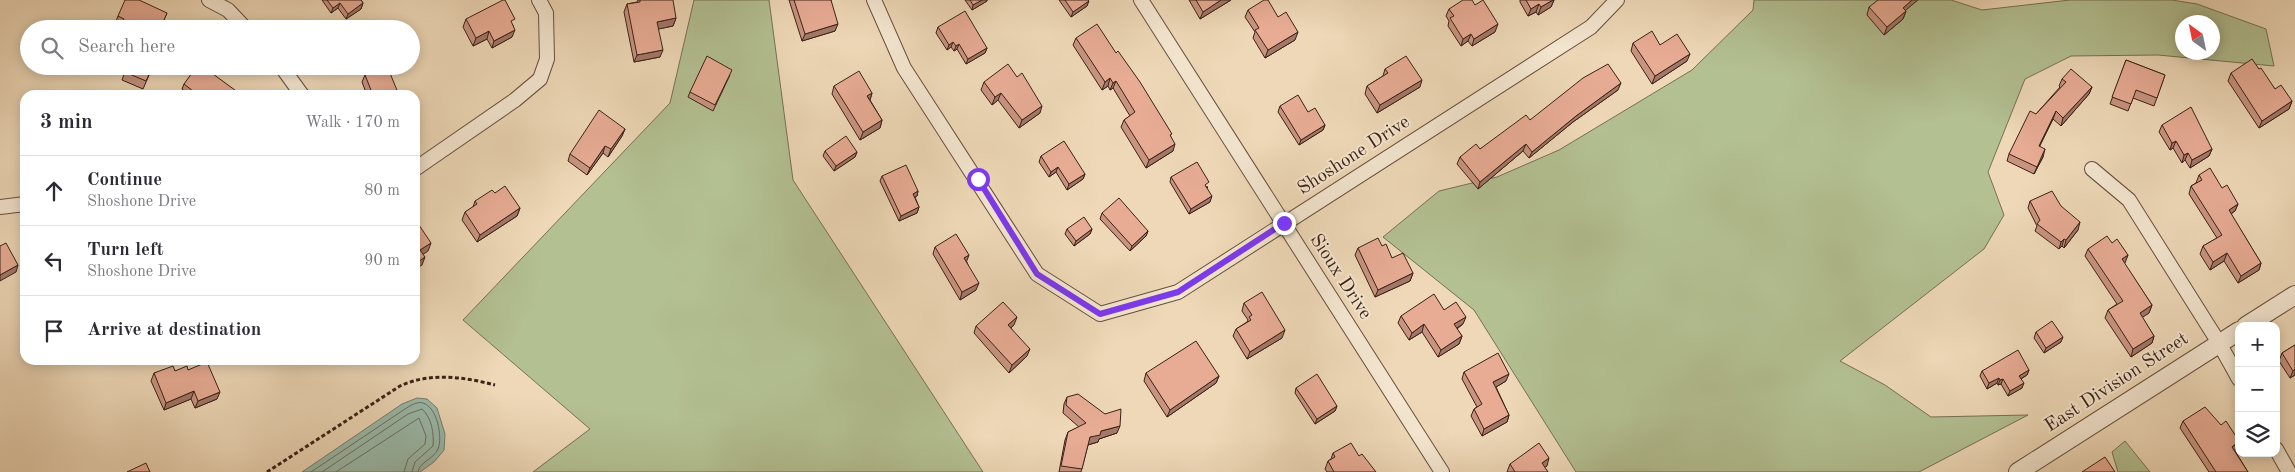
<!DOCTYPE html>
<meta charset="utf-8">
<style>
:root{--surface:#fff;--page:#f2f2f3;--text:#2b2b33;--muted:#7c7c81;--line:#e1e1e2}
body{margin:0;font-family:"Old Standard TT",serif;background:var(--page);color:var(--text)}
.controls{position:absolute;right:15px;bottom:15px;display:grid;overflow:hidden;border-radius:10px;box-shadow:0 2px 12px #0003}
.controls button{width:45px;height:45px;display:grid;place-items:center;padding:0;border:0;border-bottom:1px solid var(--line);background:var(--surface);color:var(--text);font:25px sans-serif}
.compass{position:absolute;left:2175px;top:15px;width:45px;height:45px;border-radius:50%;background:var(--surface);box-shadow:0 2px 12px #0003;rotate:327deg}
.stop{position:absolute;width:15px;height:15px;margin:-11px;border:4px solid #7c3aed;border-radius:50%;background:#fff}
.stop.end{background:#7c3aed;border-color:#fff;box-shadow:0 1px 5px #0008}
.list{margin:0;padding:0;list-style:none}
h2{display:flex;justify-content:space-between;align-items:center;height:65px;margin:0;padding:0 20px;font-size:21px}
h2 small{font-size:16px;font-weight:400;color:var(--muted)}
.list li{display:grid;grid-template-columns:32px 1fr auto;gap:15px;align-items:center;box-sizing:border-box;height:70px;padding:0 20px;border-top:1px solid var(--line)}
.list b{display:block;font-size:19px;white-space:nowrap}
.list p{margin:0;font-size:16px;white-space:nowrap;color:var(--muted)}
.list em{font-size:16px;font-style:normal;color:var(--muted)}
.icon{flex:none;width:28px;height:28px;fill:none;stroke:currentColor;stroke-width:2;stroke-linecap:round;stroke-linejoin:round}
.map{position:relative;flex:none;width:2295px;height:472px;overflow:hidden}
.search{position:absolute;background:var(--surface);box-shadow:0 2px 12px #0003;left:20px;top:20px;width:400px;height:55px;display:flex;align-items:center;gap:12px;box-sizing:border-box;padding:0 18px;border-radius:28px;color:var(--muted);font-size:19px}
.panel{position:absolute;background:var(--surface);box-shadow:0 2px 12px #0003;left:20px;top:90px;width:400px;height:275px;border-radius:15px}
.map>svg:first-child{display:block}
.green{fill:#b3c092;stroke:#777054;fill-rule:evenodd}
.water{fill:#9abaaa;stroke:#747d6f}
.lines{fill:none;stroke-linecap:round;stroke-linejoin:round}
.shore{stroke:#6a6e60;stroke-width:1}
.minor-casing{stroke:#684f3e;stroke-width:16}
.tertiary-casing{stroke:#684f3e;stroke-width:20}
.path{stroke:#3b2116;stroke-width:3;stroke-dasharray:4 2.5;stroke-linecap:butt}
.minor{stroke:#f4e6d0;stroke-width:14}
.tertiary{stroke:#f4e6d0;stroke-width:18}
.wall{fill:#c89480;stroke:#3b2116}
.shaded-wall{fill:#a27868;stroke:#3b2116}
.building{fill:#e8ac95;stroke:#3b2116}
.route{stroke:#7c3aed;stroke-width:6}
.labels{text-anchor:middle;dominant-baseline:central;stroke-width:4;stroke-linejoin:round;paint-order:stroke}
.street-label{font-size:19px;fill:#3b2116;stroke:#f4e6d0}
</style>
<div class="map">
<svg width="2295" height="472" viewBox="0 0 2295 472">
<rect width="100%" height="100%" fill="#eed8b7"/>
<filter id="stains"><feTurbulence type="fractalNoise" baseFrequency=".004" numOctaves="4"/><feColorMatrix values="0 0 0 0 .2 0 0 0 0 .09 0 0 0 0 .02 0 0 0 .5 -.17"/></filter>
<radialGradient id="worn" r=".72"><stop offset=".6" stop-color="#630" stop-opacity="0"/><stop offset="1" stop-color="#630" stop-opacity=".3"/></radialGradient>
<!-- green -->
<g class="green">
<polygon points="694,0 769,0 793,180 983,472 533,472 590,429 463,320 670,103"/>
<path d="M1754 0H1951L1982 10 2070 0H2172L2197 4 2266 29 2274 66 2158 55 2071 56 2025 79 1988 172 2004 215 1984 249 1840 361 1885 385 1931 417 2028 415 1919 472H1576L1474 310 1383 237 1439 191 1497 177 1559 150 1692 70 1753 10ZM2182 22H2212V52H2182Z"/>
<polygon points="2125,441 2150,472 2118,472 2112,452"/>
</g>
<!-- water -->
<polygon class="water" points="417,398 427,399 437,408 445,434 444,450 434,462 420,472 302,472 402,404"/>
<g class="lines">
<!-- shore -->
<g class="shore">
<path d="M311 472 405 409C410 406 417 401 423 403 437 407 443 437 438 449 434 459 419 462 418 472"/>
<path d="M322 472 408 414 422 409C432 418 434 434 433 446L415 462 412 472"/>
<polyline points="336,472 419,418 426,436 425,444 408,459 404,472"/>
</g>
<defs>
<g id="minor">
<polyline points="209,0 228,10 246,29"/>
<polyline points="874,0 904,68 1037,274 1100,314 1178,292 1591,27 1617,0"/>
<polyline points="1141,0 1442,472"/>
<polyline points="281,66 302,95"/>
<polyline points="415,169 515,100 540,79 547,59 546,13 539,0"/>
<polyline points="2092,169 2129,200 2219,343 2239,379"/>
<polyline points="0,207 25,204"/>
<polyline points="2276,449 2289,472"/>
</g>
<g id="tertiary">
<polyline points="2246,326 2295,295"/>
<polyline points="2018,472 2239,331"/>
</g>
</defs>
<!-- minor casing -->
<use href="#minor" class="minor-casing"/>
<!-- tertiary casing -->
<use href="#tertiary" class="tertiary-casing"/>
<!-- path -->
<path class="path" d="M267 472 400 386C430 372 464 377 495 385"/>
<!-- minor -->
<use href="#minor" class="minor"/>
<!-- tertiary -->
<use href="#tertiary" class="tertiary"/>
</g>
<!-- wall -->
<g class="wall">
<polygon points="322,0 361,0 363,3 361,9 346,19 338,8 331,13"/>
<polygon points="638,0 659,0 676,18 673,26 658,29 660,57 634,62 624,12 627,4 637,2"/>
<polygon points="789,0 831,0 835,31 802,41"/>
<polygon points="965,0 987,0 987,1 972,10"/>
<polygon points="1059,0 1088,0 1087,6 1071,17"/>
<polygon points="1189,0 1231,0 1200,19"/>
<polygon points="1520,0 1554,0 1551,7 1538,15 1536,12 1528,16 1520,2"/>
<polygon points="1475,5 1495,32 1472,46 1468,41 1461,46 1448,26 1449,21 1446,16 1449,9"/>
<polygon points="1869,7 1905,11 1906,11 1903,19 1884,35 1867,15"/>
<polygon points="1248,10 1278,17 1295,40 1265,58 1253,38 1255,32 1245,17"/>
<polygon points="167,13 160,29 119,29 120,26 115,24 118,16"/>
<polygon points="466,19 513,25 512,37 492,48 487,39 473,46 463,27"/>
<polygon points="938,27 987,48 985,53 966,64 957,49 954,51 951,47 947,50 936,33"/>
<polygon points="1076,38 1171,137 1173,151 1146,168 1121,127 1124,120 1130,116 1113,88 1110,90 1108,86 1102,90 1073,45"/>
<polygon points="1633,43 1660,45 1687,61 1652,84 1631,51"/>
<polygon points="2126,60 2165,75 2154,106 2133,98 2128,111 2110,104"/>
<polygon points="127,66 153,66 143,89 122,80"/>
<polygon points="1385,69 1420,87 1377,113 1365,94 1367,86 1383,76"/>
<polygon points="2259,69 2275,89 2292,101 2289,109 2259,128 2228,81 2231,73"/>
<polygon points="365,75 399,95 367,95 362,82"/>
<polygon points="730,75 713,111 688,97 690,92"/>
<polygon points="2062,79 2092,87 2089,94 2061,126 2053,119 2039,146 2043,157 2034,174 2007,161 2009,154 2036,114 2060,87 2059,86"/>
<polygon points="984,82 1040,113 1019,128 998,100 992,105 981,90"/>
<polygon points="184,84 239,93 238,95 189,95 182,89"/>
<polygon points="834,86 872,93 870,100 882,120 880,128 860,140 832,94"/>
<polygon points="1618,90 1573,122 1529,158 1523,151 1478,189 1457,164 1460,157 1480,149 1530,120"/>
<polygon points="1280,106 1308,112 1325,125 1323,130 1299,145 1278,112"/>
<polygon points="2162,125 2212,149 2209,156 2190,168 2185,160 2182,163 2173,148 2170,150 2159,132"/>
<polygon points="625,129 622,136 608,157 603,153 587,175 568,161 570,154"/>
<polygon points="825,151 857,152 855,157 834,171 823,156"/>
<polygon points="1041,156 1085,174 1083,179 1067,190 1056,172 1049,177 1039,162"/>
<polygon points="2199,175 2222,188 2238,204 2235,211 2231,214 2261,263 2259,270 2238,283 2224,261 2210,270 2200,254 2203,246 2217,238 2189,194 2191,186 2196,183"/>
<polygon points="882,176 918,191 917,196 915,197 919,207 917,213 899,221 880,181"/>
<polygon points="1171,177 1208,187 1207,188 1210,202 1189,214 1170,182"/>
<polygon points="495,193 520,208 517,216 477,242 462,220 465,212 473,207 475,201"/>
<polygon points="2030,201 2078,230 2064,248 2062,246 2059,249 2035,231 2037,226 2028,208"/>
<polygon points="1102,213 1148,231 1146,236 1130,251 1100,219"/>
<polygon points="1067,229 1092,229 1090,234 1074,246 1065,234"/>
<polygon points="2112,243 2128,255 2124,263 2152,305 2149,313 2142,317 2154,336 2152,343 2131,357 2105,318 2108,310 2117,304 2085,256 2088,249"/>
<polygon points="1382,246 1392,258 1413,273 1410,281 1375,297 1355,255 1358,248"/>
<polygon points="935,247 967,262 976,290 960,300 933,254"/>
<polygon points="1244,303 1282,338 1247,359 1233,336 1236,329 1247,322 1248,320 1242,311"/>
<polygon points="1444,310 1463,324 1457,329 1462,336 1459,344 1438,357 1422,332 1409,340 1398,323 1401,316"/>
<polygon points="1014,325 1011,328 1027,356 1009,373 974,333 976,326"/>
<polygon points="2036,332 2061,342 2044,353 2034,338"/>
<polygon points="2295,345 2295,375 2290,378 2279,361 2282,353"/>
<polygon points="2029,370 2027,375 2021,379 2022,388 2008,396 2001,384 1998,385 1997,383 1987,389 1980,376 1982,371"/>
<polygon points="175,371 217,399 195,408 191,399 164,410 151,381 154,373"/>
<polygon points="1464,372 1506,381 1496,387 1509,415 1507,422 1482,436 1471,416 1474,409 1477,407 1462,379"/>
<polygon points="1146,373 1219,376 1216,383 1167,417 1144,381"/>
<polygon points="1296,388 1337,406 1335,411 1315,424 1295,393"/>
<polygon points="1067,397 1117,433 1099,439 1098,442 1088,445 1081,472 1059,472 1065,440 1068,432 1079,427 1063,413 1064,404"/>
<polygon points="2183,421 2221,425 2239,441 2236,449 2235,451 2248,472 2209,472 2180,428"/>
<polygon points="1333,453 1359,456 1376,472 1327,472 1325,469 1328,461 1331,459"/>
<polygon points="1510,464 1547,466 1544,467 1548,472 1507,472"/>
</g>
<!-- shaded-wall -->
<g class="shaded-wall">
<polygon points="982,0 987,0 987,1 972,10 973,5"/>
<polygon points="1221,0 1231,0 1200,19 1203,12"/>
<polygon points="1553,0 1554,0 1551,7 1538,15 1541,7"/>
<polygon points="1912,0 1918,0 1900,15 1903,8"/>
<polygon points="1089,1 1087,6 1071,17 1073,12"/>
<polygon points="340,3 338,8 331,13 333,8"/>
<polygon points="363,3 361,9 346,19 348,14"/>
<polygon points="1539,4 1536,12 1528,16 1531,9"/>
<polygon points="1906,11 1903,19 1884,35 1887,27"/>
<polygon points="676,18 673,26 654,30 657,22"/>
<polygon points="838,24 835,31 802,41 805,34"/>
<polygon points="1498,24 1495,32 1472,46 1474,39"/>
<polygon points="515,30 512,37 492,48 494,41"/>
<polygon points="489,31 487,39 473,46 476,38"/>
<polygon points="1298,32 1295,40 1265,58 1268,50"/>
<polygon points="1471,34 1468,41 1461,46 1463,39"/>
<polygon points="953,42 951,47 947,50 949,45"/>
<polygon points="959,44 957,49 954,51 956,46"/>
<polygon points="987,48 985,53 966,64 968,59"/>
<polygon points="663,50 660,57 634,62 637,55"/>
<polygon points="1690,54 1687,61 1652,84 1655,76"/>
<polygon points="1110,78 1108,86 1102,90 1105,82"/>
<polygon points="1422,80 1420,87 1377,113 1380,105"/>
<polygon points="1116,81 1113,88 1110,90 1113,83"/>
<polygon points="1621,83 1618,90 1573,122 1529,158 1532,152 1576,116"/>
<polygon points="2092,87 2089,94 2061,126 2063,118"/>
<polygon points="872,93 870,100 867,96"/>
<polygon points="1001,93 998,100 992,105 995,97"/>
<polygon points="2292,101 2289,109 2259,128 2262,121"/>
<polygon points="1042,106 1040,113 1019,128 1022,120"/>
<polygon points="2056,111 2053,119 2036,154 2039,146"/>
<polygon points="882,120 880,128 860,140 863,132"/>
<polygon points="1325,125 1323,130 1299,145 1301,140"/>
<polygon points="625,129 622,136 608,157 611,149"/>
<polygon points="2176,141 2173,148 2170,150 2172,143"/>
<polygon points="1175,144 1173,151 1146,168 1149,160"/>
<polygon points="1526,144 1523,151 1478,189 1480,182"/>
<polygon points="605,146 603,153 587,175 590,168"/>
<polygon points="2045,149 2043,157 2034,174 2037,167"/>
<polygon points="2212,149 2209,156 2190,168 2192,160"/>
<polygon points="857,152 855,157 834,171 836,166"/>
<polygon points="2188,153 2185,160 2182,163 2184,155"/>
<polygon points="1058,167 1056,172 1049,177 1051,172"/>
<polygon points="1085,174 1083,179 1067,190 1069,184"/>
<polygon points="918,191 917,196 911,199 913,194"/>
<polygon points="1212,196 1210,202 1189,214 1191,209"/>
<polygon points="2238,204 2235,211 2226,217 2229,210"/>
<polygon points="919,207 917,213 899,221 901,216"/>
<polygon points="520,208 517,216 477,242 480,235"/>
<polygon points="2080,222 2078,230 2064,248 2066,240"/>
<polygon points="1092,229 1090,234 1074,246 1076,241"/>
<polygon points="1148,231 1146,236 1130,251 1132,246"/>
<polygon points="2064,239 2062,246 2059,249 2061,242"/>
<polygon points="431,243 428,251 418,258 420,250"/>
<polygon points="2227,253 2224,261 2210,270 2213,262"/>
<polygon points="969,255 966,263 964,258"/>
<polygon points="2128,255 2125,263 2119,267 2122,259"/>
<polygon points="425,257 422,265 415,269 415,264"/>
<polygon points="2261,263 2259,270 2238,283 2241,276"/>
<polygon points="18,265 16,272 0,281 0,275"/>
<polygon points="1413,273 1410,281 1375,297 1378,290"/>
<polygon points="979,283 976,290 960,300 962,292"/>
<polygon points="2152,305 2149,313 2137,321 2140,313"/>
<polygon points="1017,317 1014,325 1005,332 1008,325"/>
<polygon points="1466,317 1463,324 1451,332 1454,324"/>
<polygon points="1424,324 1422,332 1409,340 1412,333"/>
<polygon points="1285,330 1282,338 1247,359 1250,352"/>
<polygon points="1462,336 1459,344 1438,357 1441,350"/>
<polygon points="2154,336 2152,343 2131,357 2133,349"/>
<polygon points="2063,337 2061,342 2044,353 2046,348"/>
<polygon points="1030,349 1027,356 1009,373 1012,365"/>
<polygon points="2295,369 2295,375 2290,378 2293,371"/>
<polygon points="2029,370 2027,375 2017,381 2019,376"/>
<polygon points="1509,374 1506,381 1491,390 1493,382"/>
<polygon points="1219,376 1216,383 1167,417 1170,410"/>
<polygon points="1999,378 1997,383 1987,389 1989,383"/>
<polygon points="2003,379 2001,384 1998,385 2000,380"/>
<polygon points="2024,383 2022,388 2008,396 2010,391"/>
<polygon points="194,391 191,399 164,410 166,403"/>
<polygon points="220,392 217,399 195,408 198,401"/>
<polygon points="1337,406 1335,411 1315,424 1317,419"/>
<polygon points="1509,415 1507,422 1482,436 1484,429"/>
<polygon points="1120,426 1117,433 1099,439 1098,442 1087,445 1090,437 1101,431"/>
<polygon points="2239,442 2236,449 2229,454 2232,447"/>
<polygon points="1549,458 1547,466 1539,471 1542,463"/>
</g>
<!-- building -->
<g class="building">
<polygon points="125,0 139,0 167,13 160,29 124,29 120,27 124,19 118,16"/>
<polygon points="327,0 361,0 363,3 348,14 340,3 333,8"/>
<polygon points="503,0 505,0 515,19 511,21 515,30 494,41 489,31 476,38 466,19"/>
<polygon points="640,0 673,0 676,18 657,22 663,50 637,55 627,4 640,2"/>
<polygon points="794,0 831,0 838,24 805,34"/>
<polygon points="970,0 982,0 973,5"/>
<polygon points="1065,0 1088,0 1089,1 1073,12"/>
<polygon points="1196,0 1221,0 1203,12"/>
<polygon points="1264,0 1268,0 1278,17 1286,12 1298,32 1268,50 1255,30 1259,28 1248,10"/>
<polygon points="1463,0 1472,0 1475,5 1483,0 1498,24 1474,39 1471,34 1463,39 1450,18 1454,16 1449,9"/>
<polygon points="1526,0 1553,0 1541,7 1539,4 1531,9"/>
<polygon points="1878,0 1912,0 1903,8 1906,11 1887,27 1869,7"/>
<polygon points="965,11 987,48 968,59 959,44 956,46 953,42 949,45 938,27"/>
<polygon points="1097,24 1116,53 1118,51 1140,82 1172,134 1170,135 1175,144 1149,160 1124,120 1135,112 1116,81 1113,83 1110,78 1105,82 1076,38"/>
<polygon points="1652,31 1660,45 1677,34 1690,54 1655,76 1633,43"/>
<polygon points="707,56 732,70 715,105 690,92"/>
<polygon points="1406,56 1422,80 1380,105 1367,86 1388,73 1385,69"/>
<polygon points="2252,59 2259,69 2261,68 2275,89 2281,85 2292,101 2262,121 2231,73"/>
<polygon points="2126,60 2165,75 2157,98 2136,90 2131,104 2112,97"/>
<polygon points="1008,64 1017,77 1022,73 1042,106 1022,120 1001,93 995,97 984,82"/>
<polygon points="1608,64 1621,83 1576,116 1532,152 1526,144 1480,182 1460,157 1476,144 1480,149 1526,115 1530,120 1583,78"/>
<polygon points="127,66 153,66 146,81 125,72"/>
<polygon points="197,66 202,66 239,93 237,95 206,95 205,94 204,95 198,95 184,84"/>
<polygon points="386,66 387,66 399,95 373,95 365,75"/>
<polygon points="2071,69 2092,87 2063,118 2056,111 2039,146 2045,149 2037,167 2009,154 2030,111 2036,114 2066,82 2062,79"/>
<polygon points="859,71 872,93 867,96 882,120 863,132 834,86"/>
<polygon points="1298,95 1308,112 1315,108 1325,125 1301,140 1280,106"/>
<polygon points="2191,107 2212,149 2192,160 2188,153 2184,155 2176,141 2172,143 2162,125"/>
<polygon points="599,110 625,129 611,149 605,146 590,168 570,154"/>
<polygon points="846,136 857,152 836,166 825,151"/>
<polygon points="1064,141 1085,174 1069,184 1058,167 1051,172 1041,156"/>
<polygon points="1197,162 1209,182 1205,185 1212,196 1191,209 1171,177"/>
<polygon points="906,165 918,191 913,194 919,207 901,216 882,176"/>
<polygon points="2210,168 2222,188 2227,185 2238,204 2229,210 2261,263 2241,276 2227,253 2213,262 2203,246 2222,235 2191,186 2202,180 2199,175"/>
<polygon points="505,186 520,208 480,235 465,212 477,204 475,201 492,190 495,193"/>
<polygon points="2052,191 2061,206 2080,222 2066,240 2064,239 2061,242 2037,224 2040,220 2030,201"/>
<polygon points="1119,198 1148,231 1132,246 1102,213"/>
<polygon points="1084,217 1092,229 1076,241 1067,229"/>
<polygon points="415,219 431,243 420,250 425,257 415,264"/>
<polygon points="956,234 969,255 964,258 979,283 962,292 935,247"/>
<polygon points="2107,236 2112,243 2117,239 2128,255 2122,259 2152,305 2140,313 2154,336 2133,349 2108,310 2123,301 2088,249"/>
<polygon points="1378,238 1382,246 1386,244 1392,258 1403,253 1413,273 1378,290 1358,248"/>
<polygon points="6,243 18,265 0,275 0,246"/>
<polygon points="1262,292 1285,330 1250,352 1236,329 1251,320 1249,317 1252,315 1244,303"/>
<polygon points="1434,294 1444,310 1456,302 1466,317 1454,324 1462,336 1441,350 1424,324 1412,333 1401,316"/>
<polygon points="1003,302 1017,317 1008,325 1030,349 1012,365 976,326"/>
<polygon points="2052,321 2063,337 2046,348 2036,332"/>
<polygon points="1196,341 1219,376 1170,410 1146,373"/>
<polygon points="2295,345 2295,369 2293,371 2282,353"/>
<polygon points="2018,350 2029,370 2019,376 2024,383 2010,391 2003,379 2000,380 1999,378 1989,383 1982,371"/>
<polygon points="1498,353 1509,374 1493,382 1509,415 1484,429 1474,409 1482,404 1464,372"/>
<polygon points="207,362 220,392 198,401 194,391 166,403 154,373 173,366 175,371 187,366 188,370"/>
<polygon points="1317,374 1337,406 1317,419 1296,388"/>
<polygon points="1078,394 1105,414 1121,409 1120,426 1101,431 1100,435 1090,437 1082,469 1061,466 1068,432 1086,423 1066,405 1067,397"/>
<polygon points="2205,407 2221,425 2226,421 2239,441 2232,447 2248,472 2216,472 2183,421"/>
<polygon points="1351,443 1359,456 1362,454 1376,472 1334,472 1328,461 1335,457 1333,453"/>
<polygon points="1539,443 1549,458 1542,463 1548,472 1515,472 1510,464"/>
<polygon points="2105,457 2115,472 2082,472"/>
<polygon points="146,463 150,472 127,472"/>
</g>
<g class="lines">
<!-- route -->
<polyline class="route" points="978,179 1037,274 1100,314 1178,292 1284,223"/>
</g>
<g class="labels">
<!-- street labels -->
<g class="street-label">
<text transform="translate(1354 156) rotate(-33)">Shoshone Drive</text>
<text transform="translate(1340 277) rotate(57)">Sioux Drive</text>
<text transform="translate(2117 383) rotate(-33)">East Division Street</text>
</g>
</g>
<rect width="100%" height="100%" filter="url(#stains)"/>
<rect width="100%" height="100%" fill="url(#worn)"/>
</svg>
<div class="controls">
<button>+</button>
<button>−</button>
<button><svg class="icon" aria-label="layers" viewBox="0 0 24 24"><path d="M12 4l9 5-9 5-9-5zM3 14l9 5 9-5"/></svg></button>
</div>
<svg class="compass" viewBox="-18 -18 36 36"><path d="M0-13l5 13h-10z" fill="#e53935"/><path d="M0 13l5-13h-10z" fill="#7c7c81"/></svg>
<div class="stop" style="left:978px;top:179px"></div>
<div class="stop end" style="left:1284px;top:223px"></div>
<div class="search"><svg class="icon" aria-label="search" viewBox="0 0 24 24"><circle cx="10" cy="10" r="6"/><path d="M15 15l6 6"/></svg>Search here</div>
<section class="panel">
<h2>3 min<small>Walk · 170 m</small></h2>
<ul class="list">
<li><svg class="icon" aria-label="ahead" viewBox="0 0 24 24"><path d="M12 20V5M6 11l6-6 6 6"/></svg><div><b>Continue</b><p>Shoshone Drive</p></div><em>80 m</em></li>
<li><svg class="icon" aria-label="left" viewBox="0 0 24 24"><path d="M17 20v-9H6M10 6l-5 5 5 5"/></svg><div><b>Turn left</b><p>Shoshone Drive</p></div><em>90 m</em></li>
<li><svg class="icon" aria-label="arrive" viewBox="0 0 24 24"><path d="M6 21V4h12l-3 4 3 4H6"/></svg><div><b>Arrive at destination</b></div></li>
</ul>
</section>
</div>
